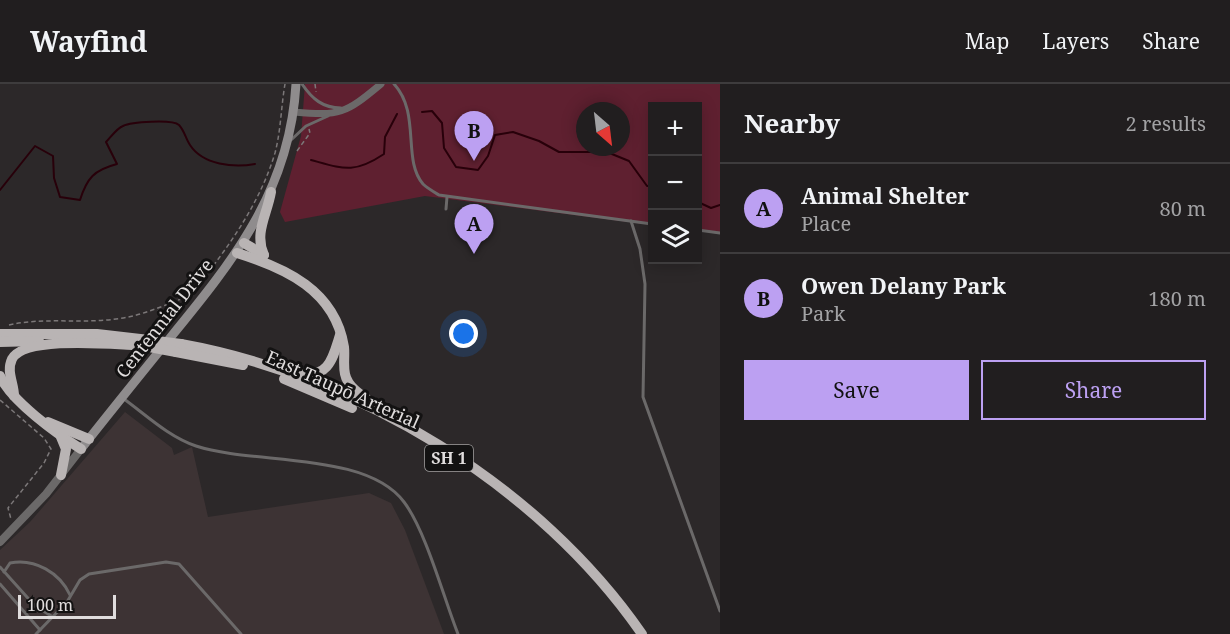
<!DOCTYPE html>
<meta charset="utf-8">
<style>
:root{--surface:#211e1f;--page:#2d2b2c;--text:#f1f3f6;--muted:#a2a2a4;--line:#3e3c3d;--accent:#bca0f2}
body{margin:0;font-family:"Noto Serif",serif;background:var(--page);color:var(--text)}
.controls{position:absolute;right:18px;top:18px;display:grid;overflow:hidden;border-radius:0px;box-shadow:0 3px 15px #0003}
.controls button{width:54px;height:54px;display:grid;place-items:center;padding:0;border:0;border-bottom:2px solid var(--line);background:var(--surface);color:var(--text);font:30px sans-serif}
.compass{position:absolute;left:576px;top:18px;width:54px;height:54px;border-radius:50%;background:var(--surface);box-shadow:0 3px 15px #0003;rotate:152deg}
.scale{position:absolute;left:18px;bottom:15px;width:98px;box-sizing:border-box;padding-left:6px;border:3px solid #e0dddd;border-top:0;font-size:16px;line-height:21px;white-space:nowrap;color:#e0dddd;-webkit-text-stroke:4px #131212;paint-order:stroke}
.you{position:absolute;left:464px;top:250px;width:21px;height:21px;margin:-15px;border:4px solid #fff;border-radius:50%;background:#1a73e8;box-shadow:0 0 0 9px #1a73e833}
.badge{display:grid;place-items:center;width:39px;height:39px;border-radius:50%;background:var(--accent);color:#111;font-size:20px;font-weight:700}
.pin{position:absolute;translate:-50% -50px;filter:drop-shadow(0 2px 3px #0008)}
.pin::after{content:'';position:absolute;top:32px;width:21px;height:18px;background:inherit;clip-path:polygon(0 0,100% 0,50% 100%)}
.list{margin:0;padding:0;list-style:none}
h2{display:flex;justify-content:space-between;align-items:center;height:78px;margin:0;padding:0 24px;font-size:26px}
h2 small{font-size:20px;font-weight:400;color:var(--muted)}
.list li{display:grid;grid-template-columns:39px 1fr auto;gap:18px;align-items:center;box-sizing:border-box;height:90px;padding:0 24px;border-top:2px solid var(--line)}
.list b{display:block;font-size:22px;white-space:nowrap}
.list p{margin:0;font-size:20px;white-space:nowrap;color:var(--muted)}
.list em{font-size:20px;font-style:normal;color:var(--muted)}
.actions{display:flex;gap:12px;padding:18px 24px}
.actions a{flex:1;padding:14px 0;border:2px solid var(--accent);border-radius:0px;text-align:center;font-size:21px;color:var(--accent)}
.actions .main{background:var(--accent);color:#111}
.icon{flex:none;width:33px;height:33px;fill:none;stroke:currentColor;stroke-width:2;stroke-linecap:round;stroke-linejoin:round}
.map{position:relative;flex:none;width:720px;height:550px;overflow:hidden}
header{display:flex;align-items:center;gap:36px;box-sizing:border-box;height:84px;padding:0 30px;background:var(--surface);border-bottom:2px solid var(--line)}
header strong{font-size:28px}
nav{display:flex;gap:33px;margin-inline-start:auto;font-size:21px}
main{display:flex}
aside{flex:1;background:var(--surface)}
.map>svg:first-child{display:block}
.built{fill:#3d3334}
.green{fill:#5f2030;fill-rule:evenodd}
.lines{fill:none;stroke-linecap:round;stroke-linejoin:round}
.stream{stroke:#28000a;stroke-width:2}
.path{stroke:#7c7879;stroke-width:1.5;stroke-dasharray:4.5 3;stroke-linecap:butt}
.service{stroke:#6b6969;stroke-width:3}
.minor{stroke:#6b6969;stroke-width:7}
.tertiary{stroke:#6b6969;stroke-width:8}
.secondary{stroke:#8f8c8d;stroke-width:9}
.trunk{stroke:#b9b4b4;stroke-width:10}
.trunk-bridge{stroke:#b9b4b4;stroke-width:10}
.labels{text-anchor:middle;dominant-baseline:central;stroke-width:6;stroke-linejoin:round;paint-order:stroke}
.shield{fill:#131212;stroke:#a2a0a0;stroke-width:1.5}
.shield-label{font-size:16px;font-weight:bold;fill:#e0dddd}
.street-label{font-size:18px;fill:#e0dddd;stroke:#131212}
</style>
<header>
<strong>Wayfind</strong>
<nav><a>Map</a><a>Layers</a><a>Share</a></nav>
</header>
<main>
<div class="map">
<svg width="720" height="550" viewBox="0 0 720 550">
<rect width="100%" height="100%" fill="#2c2829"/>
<!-- built -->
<polygon class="built" points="125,328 172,364 174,371 192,363 208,433 369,409 391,419 405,446 444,550 0,550 0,466 30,438"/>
<!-- green -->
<path class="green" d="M305 0H720V149L698 147V22H652V141L425 112 285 138 280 128 301 52ZM585 27H621V63H585Z"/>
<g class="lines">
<!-- stream -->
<g class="stream">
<polyline points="422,28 432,27 442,39 444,64 456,83 478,86 488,72 495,51 513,48 539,57 559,68 607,68 629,77 647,102 652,102"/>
<path d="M311 76C344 85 354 90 384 70L385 53 397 30"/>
<path d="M0 106 35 62 53 72 54 94 60 113 80 116C87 94 94 86 117 80L106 58C111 53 117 44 123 42 131 38 172 35 179 41 184 46 186 55 190 61 203 81 234 84 255 80"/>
<polyline points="698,118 711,124 720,121"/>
</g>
<!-- path -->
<g class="path">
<polyline points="315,0 316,8"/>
<polyline points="297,67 310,49 309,45"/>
<polyline points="158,226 169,237"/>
<path d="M166 240C208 190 256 133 275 69 281 46 281 23 285 0"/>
<path d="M9 241C44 233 80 240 116 235 141 232 163 222 186 213"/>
<polyline points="0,316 44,354 51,365 44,379 8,424 11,435"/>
</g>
<!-- service -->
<g class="service">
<path d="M302 0C312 15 323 24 341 24"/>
<path d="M394 0C421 29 402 76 423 100 427 104 434 108 439 111L652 140"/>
<polyline points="291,56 306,42 328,32"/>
<polyline points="446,125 447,113"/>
<polyline points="631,137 640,165 645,200 643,313 720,527"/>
<polyline points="698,146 720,149"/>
<path d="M124 315C146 331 169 353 196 362 254 381 366 367 404 418 426 447 444 515 458 550"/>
<polyline points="0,483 35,522 53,533"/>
<path d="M4 488 10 479C35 474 60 489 70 511"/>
<polyline points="0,500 40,546"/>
<polyline points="36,550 67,518 80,496 89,490 166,478 179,480 241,550"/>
</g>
<!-- minor -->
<path class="minor" d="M294 28C340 32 345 30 381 0"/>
<!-- tertiary -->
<polyline class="tertiary" points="0,458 46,410 81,365"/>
<!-- secondary -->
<path class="secondary" d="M81 365C110 328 140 291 170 254 234 176 290 106 296 0"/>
<!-- trunk -->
<g class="trunk">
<polyline points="244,159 264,171"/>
<path d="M237 169C285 184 335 206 344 263 345 272 343 281 345 290 348 305 366 314 377 322"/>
<path d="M264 171C254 149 267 131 271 108"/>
<polyline points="0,250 97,250 149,256"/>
<polyline points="0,258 39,257"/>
<path d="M181 260C358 292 539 401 642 550"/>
<polyline points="176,268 243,281"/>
<path d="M299 288C329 296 333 273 340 251"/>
<path d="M0 292C11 317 57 350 81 365"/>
<polyline points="284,295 352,324"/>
<path d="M14 312C14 299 6 288 12 275 24 252 110 260 134 261"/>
<polyline points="48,338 89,355"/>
<polyline points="61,353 66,365 61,391"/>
</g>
<!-- trunk-bridge -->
<g class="trunk-bridge">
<polyline points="149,256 181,260"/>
<polyline points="144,262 176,268"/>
</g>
</g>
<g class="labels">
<!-- shield labels -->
<rect class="shield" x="425" y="361" width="48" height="26" rx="4.5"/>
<g class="shield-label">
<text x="449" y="374">SH 1</text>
</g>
<!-- street labels -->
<g class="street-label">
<text transform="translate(164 234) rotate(-52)">Centennial Drive</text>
<text transform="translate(343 305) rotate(24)">East Taupō Arterial</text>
</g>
</g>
</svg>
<div class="controls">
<button>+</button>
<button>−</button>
<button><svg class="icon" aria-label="layers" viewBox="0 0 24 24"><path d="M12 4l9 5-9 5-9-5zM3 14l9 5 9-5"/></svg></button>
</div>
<svg class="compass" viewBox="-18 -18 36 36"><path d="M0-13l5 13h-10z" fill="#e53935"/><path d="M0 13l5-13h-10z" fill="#a2a2a4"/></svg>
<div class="scale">100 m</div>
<div class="you"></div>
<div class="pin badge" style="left:474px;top:170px">A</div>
<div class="pin badge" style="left:474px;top:77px">B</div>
</div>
<aside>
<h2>Nearby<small>2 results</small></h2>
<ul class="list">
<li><span class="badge">A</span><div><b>Animal Shelter</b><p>Place</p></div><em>80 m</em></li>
<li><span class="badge">B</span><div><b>Owen Delany Park</b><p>Park</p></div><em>180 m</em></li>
</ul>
<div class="actions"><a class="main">Save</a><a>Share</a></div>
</aside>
</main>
